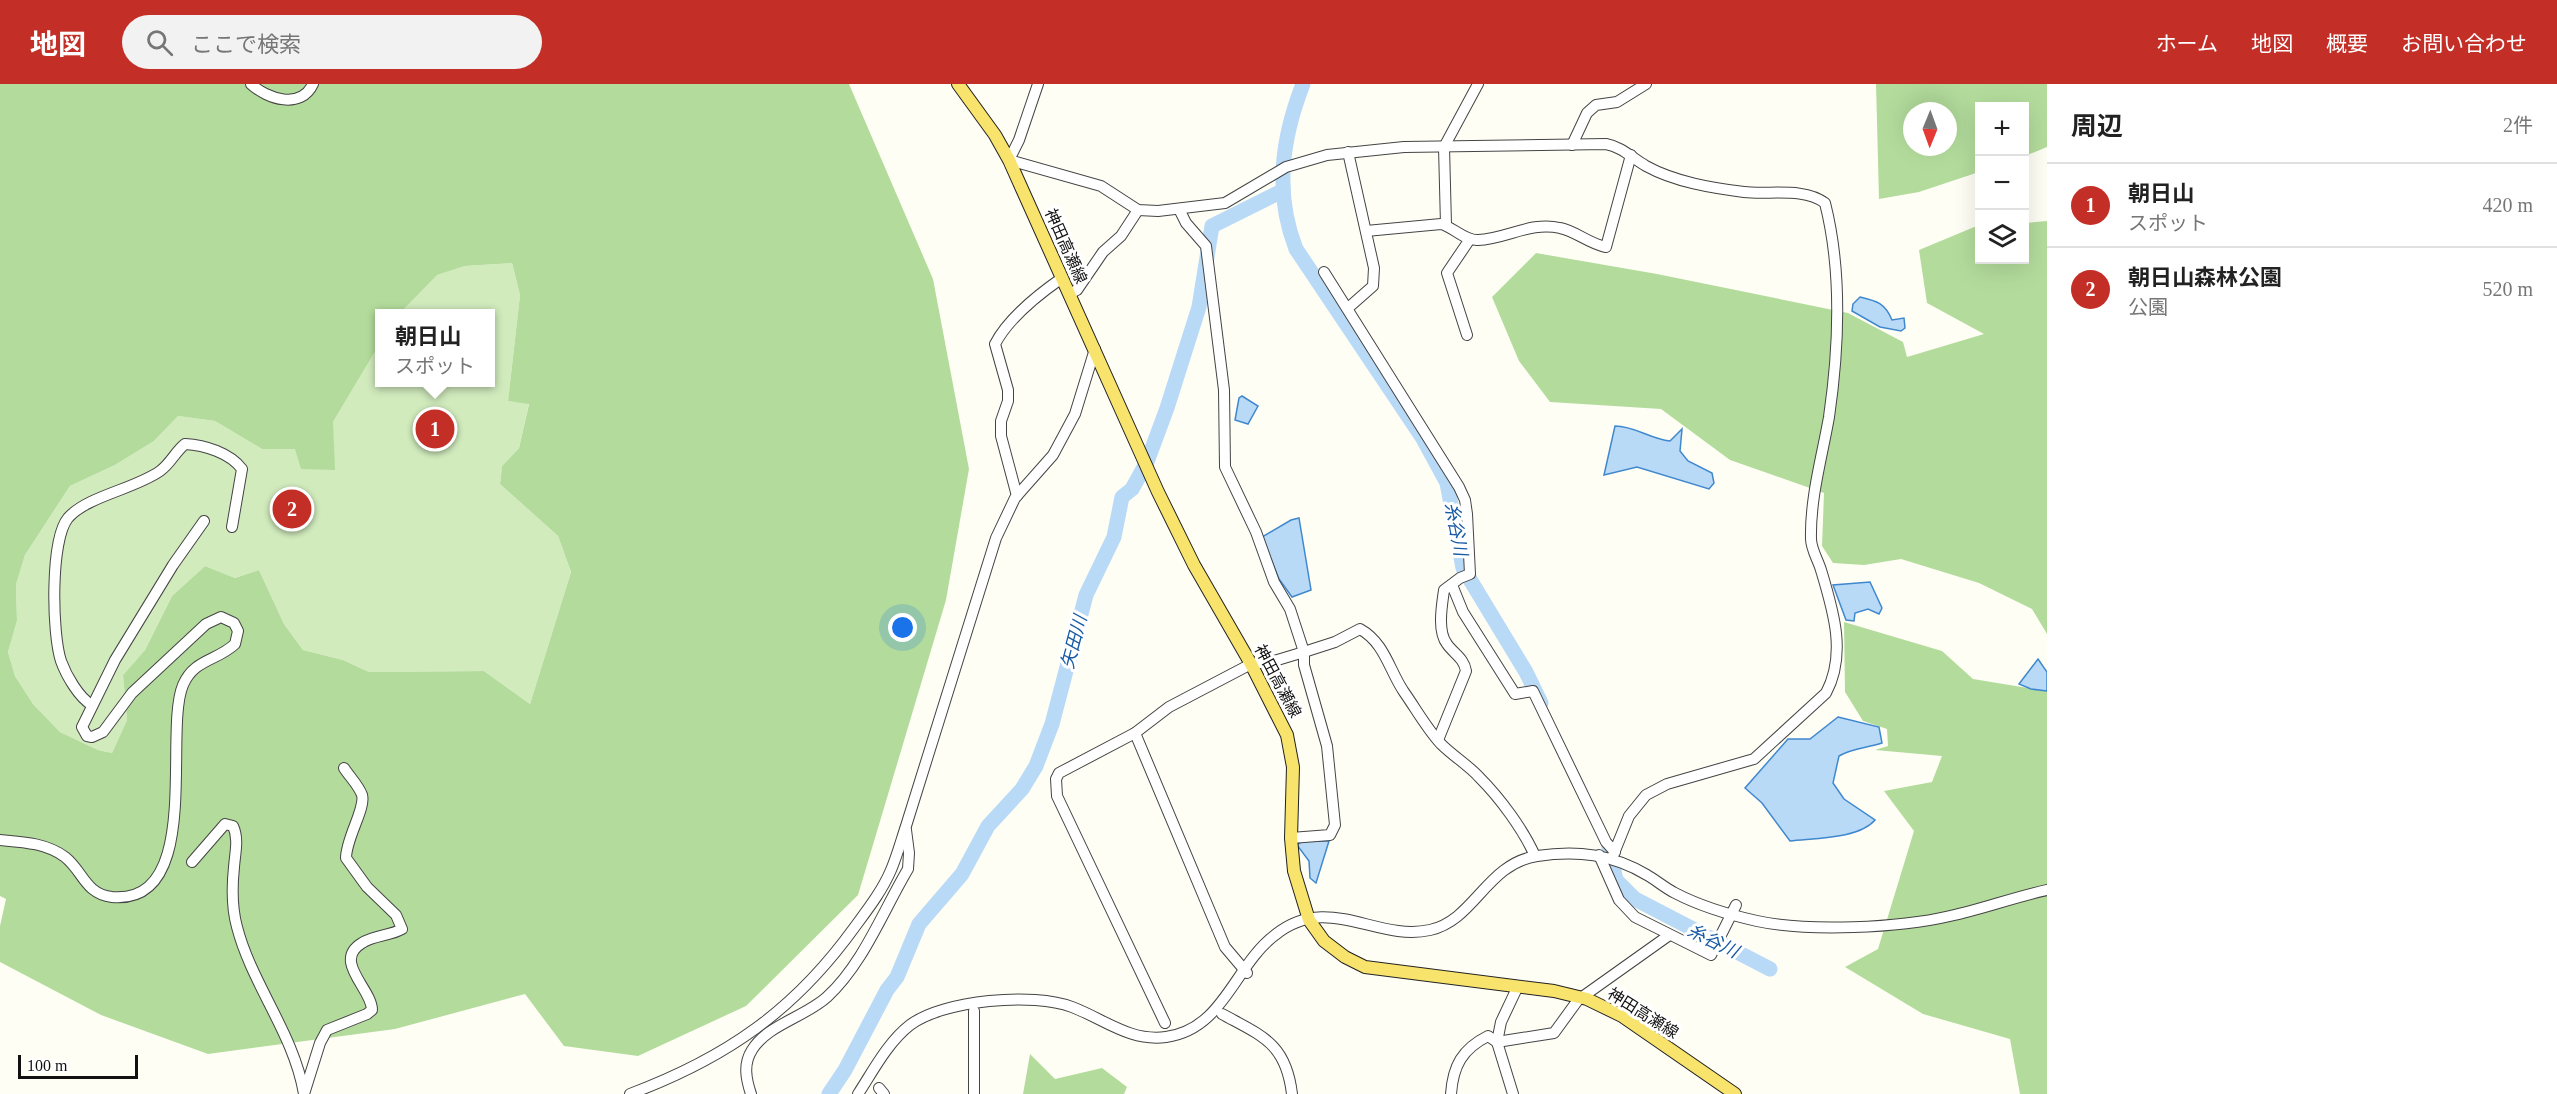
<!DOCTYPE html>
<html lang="ja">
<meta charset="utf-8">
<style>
:root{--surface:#fff;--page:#f2f2f2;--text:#222;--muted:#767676;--line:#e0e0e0;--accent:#c32e27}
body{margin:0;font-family:"Times New Roman","Noto Sans JP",serif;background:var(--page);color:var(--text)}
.controls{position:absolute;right:18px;top:18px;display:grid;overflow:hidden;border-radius:0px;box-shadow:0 6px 24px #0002}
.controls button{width:54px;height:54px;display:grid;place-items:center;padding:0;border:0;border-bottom:2px solid var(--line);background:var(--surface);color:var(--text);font:30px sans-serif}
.compass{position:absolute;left:1903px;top:18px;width:54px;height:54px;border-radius:50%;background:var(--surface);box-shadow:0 6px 24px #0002;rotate:181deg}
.scale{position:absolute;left:18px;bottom:15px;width:120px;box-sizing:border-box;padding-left:6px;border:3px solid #111;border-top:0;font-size:16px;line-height:21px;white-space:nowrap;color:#111;-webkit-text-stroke:4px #fff;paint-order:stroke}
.you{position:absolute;left:903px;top:544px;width:21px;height:21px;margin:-15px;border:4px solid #fff;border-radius:50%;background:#1a73e8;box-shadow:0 0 0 9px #1a73e833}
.badge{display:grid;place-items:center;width:39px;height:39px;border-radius:50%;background:var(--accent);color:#fff;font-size:20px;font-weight:700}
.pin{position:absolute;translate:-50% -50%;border:3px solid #fff;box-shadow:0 2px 6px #0006}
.popup{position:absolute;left:375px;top:225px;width:120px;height:78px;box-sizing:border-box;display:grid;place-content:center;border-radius:0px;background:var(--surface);filter:drop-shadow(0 2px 4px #0005);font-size:20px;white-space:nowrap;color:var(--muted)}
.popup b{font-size:22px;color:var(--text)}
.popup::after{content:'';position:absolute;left:50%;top:100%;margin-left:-12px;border:12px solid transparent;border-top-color:var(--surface)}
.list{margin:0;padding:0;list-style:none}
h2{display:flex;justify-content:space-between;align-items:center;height:78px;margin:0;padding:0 24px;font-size:26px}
h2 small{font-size:20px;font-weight:400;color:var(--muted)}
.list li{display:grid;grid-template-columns:39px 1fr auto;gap:18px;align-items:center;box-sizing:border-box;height:84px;padding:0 24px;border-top:2px solid var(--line)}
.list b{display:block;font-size:22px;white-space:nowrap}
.list p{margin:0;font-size:20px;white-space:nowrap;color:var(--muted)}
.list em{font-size:20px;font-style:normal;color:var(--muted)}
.icon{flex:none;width:33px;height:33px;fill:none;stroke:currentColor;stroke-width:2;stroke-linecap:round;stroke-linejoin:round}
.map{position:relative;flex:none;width:2047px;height:1010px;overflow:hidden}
header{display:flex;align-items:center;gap:36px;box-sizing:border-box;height:84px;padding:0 30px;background:var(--accent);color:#fff}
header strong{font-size:28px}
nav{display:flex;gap:33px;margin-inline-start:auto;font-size:21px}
.search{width:420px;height:54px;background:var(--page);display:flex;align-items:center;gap:15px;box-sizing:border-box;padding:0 21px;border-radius:33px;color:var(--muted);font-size:22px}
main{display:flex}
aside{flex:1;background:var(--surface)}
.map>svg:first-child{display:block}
.green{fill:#d1ebbd}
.forest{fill:#b3dc9c;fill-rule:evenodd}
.water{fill:#b9daf7;stroke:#4088ce;stroke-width:1.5}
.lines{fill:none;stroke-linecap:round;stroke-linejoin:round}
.river{stroke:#b9daf7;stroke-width:15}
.minor-casing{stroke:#444;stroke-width:12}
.major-casing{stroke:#222;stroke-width:14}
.minor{stroke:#fff;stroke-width:10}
.major{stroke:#f8e36c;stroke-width:12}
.labels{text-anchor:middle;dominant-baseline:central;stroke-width:6;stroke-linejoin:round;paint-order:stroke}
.street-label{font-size:16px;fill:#111;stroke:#fff}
.water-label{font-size:18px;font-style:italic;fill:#185aa5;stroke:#fff}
</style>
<header>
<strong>地図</strong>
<div class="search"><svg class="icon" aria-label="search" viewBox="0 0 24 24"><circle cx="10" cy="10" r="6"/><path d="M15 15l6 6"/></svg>ここで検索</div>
<nav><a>ホーム</a><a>地図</a><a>概要</a><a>お問い合わせ</a></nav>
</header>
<main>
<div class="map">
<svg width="2047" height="1010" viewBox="0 0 2047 1010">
<rect width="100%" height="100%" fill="#fffef5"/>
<!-- green -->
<polygon class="green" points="512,179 520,211 508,317 529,319 519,364 502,382 500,400 558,452 571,488 530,620 484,587 369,588 343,576 303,566 284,540 259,486 235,494 205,482 172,512 145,566 123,591 127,636 112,669 98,666 60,648 33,620 15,592 8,568 17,537 16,499 25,471 70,402 115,381 154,357 178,332 215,337 262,365 295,365 333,338 379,261 380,298 490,298 490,230 400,229 436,191 465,182"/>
<!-- forest -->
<g class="forest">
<path d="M0 0H849L933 195 969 385 946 516 858 811 746 922 638 972 564 962 525 910 395 945 208 970 101 931 0 878V842L6 815 0 812ZM512 179 520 211 508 317 529 320 519 364 502 382 500 400 558 452 571 488 530 620 484 587 369 588 343 576 303 566 284 540 259 486 235 494 205 482 172 512 145 566 123 591 127 636 112 669 98 666 60 648 33 620 15 592 8 568 17 537 16 500 25 471 70 402 115 381 154 357 178 332 215 337 262 365H295L301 385 335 386 333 338 379 261 380 230 400 229 437 191 465 182Z"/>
<path d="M1876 0H2047V63L2025 72 2024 22H1980L1979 88 1919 108 1879 115ZM1912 27H1948V63H1912Z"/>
<polygon points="2047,137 2047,550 2032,525 1979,499 1901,475 1864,481 1833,479 1822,462 1824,409 1730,376 1661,325 1550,318 1519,277 1492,213 1536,169 1657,190 1848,229 1903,258 1907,273 1984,250 1927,219 1919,166 1979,141 1980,176 2024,176 2025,139"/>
<polygon points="1844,538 1942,567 1973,595 2047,607 2047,1010 2020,1010 2010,955 1923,930 1845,883 1878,865 1914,747 1884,707 1932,698 1942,672 1875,666 1888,662 1887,645 1863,637 1845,608"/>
<polygon points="1030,970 1055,995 1102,984 1127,1003 1124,1010 1023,1010"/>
</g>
<!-- water -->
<g class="water">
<path d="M1860 213C1877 217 1885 219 1892 236L1904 234 1905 244 1901 247 1880 243 1852 227 1853 220Z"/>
<polygon points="1242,312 1258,322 1248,340 1235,336 1239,314"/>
<path d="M1615 342C1635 342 1650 355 1670 357L1682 345 1680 367 1688 377 1712 389 1714 399 1709 405 1637 383 1604 391Z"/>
<polygon points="1299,434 1311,506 1292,513 1279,495 1262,453 1291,436"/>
<polygon points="1870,498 1882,524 1879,530 1868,525 1855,529 1854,537 1846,536 1833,501"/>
<polygon points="2038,575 2047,588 2047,607 2031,605 2019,600"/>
<path d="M1838 633 1879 643 1882 659C1867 664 1852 664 1839 672L1833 699 1844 715 1875 736C1859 755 1814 754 1790 757L1762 719 1745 704 1788 655H1810Z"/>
<polygon points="1303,757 1329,757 1316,799 1310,794 1309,777 1297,761"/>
</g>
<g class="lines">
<!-- river -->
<g class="river">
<path d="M1303 0C1282 54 1274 109 1296 165L1422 353 1447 399 1463 484 1526 588 1541 619"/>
<polyline points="1609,763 1616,796 1635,815 1770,885"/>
<polyline points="829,1010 845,986 887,906 897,893 919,840 962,790 988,742 1022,705 1036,682 1052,640 1086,511 1114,453 1122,413 1132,405 1147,378 1167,324 1199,223 1212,142 1282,107"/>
</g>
<defs>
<g id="minor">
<path d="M251 0C267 15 301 26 313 0"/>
<path d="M1038 0 1019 56 1009 76 1101 102 1138 126 1158 127 1225 119 1286 83 1327 71 1404 63 1606 60C1622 63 1632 74 1646 82 1675 98 1712 104 1744 108 1769 111 1804 103 1825 119 1842 186 1839 264 1829 333 1822 373 1810 414 1811 455 1811 465 1818 476 1821 486 1833 526 1847 570 1826 609L1754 675 1667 700 1646 711 1629 732 1612 774"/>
<polyline points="1572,61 1587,29 1596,21 1617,18 1646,0"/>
<polyline points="1446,141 1444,63 1478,0"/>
<path d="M1366 147 1441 140C1453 143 1465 157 1478 156 1506 155 1531 137 1560 144 1576 147 1589 160 1606 163L1631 71"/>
<path d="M1324 188 1459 403 1465 416 1467 430 1470 490 1460 494 1444 506C1442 521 1437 547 1447 560 1454 570 1464 574 1466 587L1438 656"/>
<polyline points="1069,210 1077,206 1103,168 1121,152 1138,126"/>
<polyline points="1348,224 1373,202 1374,184 1348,68"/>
<polyline points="1467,251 1447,189 1470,155"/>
<path d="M1017 412 1001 352V337L1008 317V306L995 260C1008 235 1039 210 1062 194"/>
<polyline points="1452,501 1463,528 1515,610 1533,607 1606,758 1615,768"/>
<path d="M92 621C79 614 66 591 61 577 52 550 50 456 68 434 87 412 135 405 160 387 171 379 175 368 185 360 205 361 230 369 242 385L232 443"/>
<polyline points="1135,649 1225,863 1247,889"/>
<path d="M1291 754 1330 751 1335 741 1327 662 1304 581V568L1335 558 1360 545C1385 559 1389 586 1404 608 1416 625 1427 645 1441 660 1453 672 1468 681 1479 693 1500 714 1523 745 1535 772"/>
<path d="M0 756C23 758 46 759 65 773 83 787 85 810 112 813 204 821 163 648 183 601 194 575 217 577 235 560L238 547 234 539 221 533 206 540 132 609 103 648 92 653 87 652 82 643 115 576 173 481 204 437"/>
<polyline points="1599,771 1619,816 1635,833 1711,871 1736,821"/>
<path d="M192 778 225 740 233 742C239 755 235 769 234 783 232 802 232 825 237 843 252 901 294 950 304 1010"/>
<path d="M1222 930C1262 952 1286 959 1292 1010"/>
<polyline points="1165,939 1057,712 1056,695 1059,689 1135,649 1169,623 1251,580 1274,577 1304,568 1290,525 1274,498 1256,448 1225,383 1224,306 1206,162 1186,139 1179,125"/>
<polyline points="879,1004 884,1010"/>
<path d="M304 1010 320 959 327 946 367 930 372 926C372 905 332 877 362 859 374 851 390 852 402 845L396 831 367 803 346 774C346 754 366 724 362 711 359 702 349 692 344 684"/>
<path d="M630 1010C726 974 794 927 854 844 868 825 882 807 891 786 897 772 901 757 906 742L996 454 1015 414 1053 371 1075 330 1095 265"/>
<path d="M751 1010C746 995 743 980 752 966 767 941 805 933 827 913 863 880 883 827 908 785L909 769 906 746"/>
<path d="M858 1010C873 987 888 958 910 941 943 916 1034 908 1072 923 1104 935 1130 958 1166 953 1224 945 1234 882 1275 851 1328 808 1376 858 1430 846 1475 836 1486 780 1537 772 1577 766 1612 770 1647 791 1656 796 1665 804 1675 809 1700 822 1730 831 1757 837 1808 848 1899 844 1950 832 1983 825 2014 813 2047 806"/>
<polyline points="974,1010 974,927"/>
<path d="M1451 1010C1453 982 1462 965 1488 952L1497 958 1554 949 1578 916 1668 852"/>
<polyline points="1513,1010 1497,958 1501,938 1518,902"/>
</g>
<polyline id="major" points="958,0 995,51 1009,76 1158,408 1194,481 1251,580 1287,651 1293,683 1291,754 1294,787 1309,836 1324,857 1345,873 1365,883 1554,907 1587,915 1622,932 1735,1010"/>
</defs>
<!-- minor casing -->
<use href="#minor" class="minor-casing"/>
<!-- major casing -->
<use href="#major" class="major-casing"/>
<!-- minor -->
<use href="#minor" class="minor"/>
<!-- major -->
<use href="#major" class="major"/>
</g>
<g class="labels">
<!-- street labels -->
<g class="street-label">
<text transform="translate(1066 162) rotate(66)">神田高瀬線</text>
<text transform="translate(1278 597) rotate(62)">神田高瀬線</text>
<text transform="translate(1643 929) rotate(32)">神田高瀬線</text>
</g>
<!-- water labels -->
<g class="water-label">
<text transform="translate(1456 445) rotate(79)">糸谷川</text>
<text transform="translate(1074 558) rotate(-75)">矢田川</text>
<text transform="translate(1713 857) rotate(26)">糸谷川</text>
</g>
</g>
</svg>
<div class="controls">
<button>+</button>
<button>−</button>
<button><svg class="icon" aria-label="layers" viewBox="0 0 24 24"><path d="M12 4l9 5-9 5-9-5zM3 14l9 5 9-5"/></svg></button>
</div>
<svg class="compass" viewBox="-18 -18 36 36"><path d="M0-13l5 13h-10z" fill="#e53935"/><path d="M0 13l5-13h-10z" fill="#767676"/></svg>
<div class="scale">100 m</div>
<div class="you"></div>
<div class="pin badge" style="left:435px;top:345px">1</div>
<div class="popup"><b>朝日山</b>スポット</div>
<div class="pin badge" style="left:292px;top:425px">2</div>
</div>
<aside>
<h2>周辺<small>2件</small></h2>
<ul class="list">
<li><span class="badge">1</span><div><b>朝日山</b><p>スポット</p></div><em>420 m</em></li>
<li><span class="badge">2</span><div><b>朝日山森林公園</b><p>公園</p></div><em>520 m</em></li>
</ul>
</aside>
</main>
